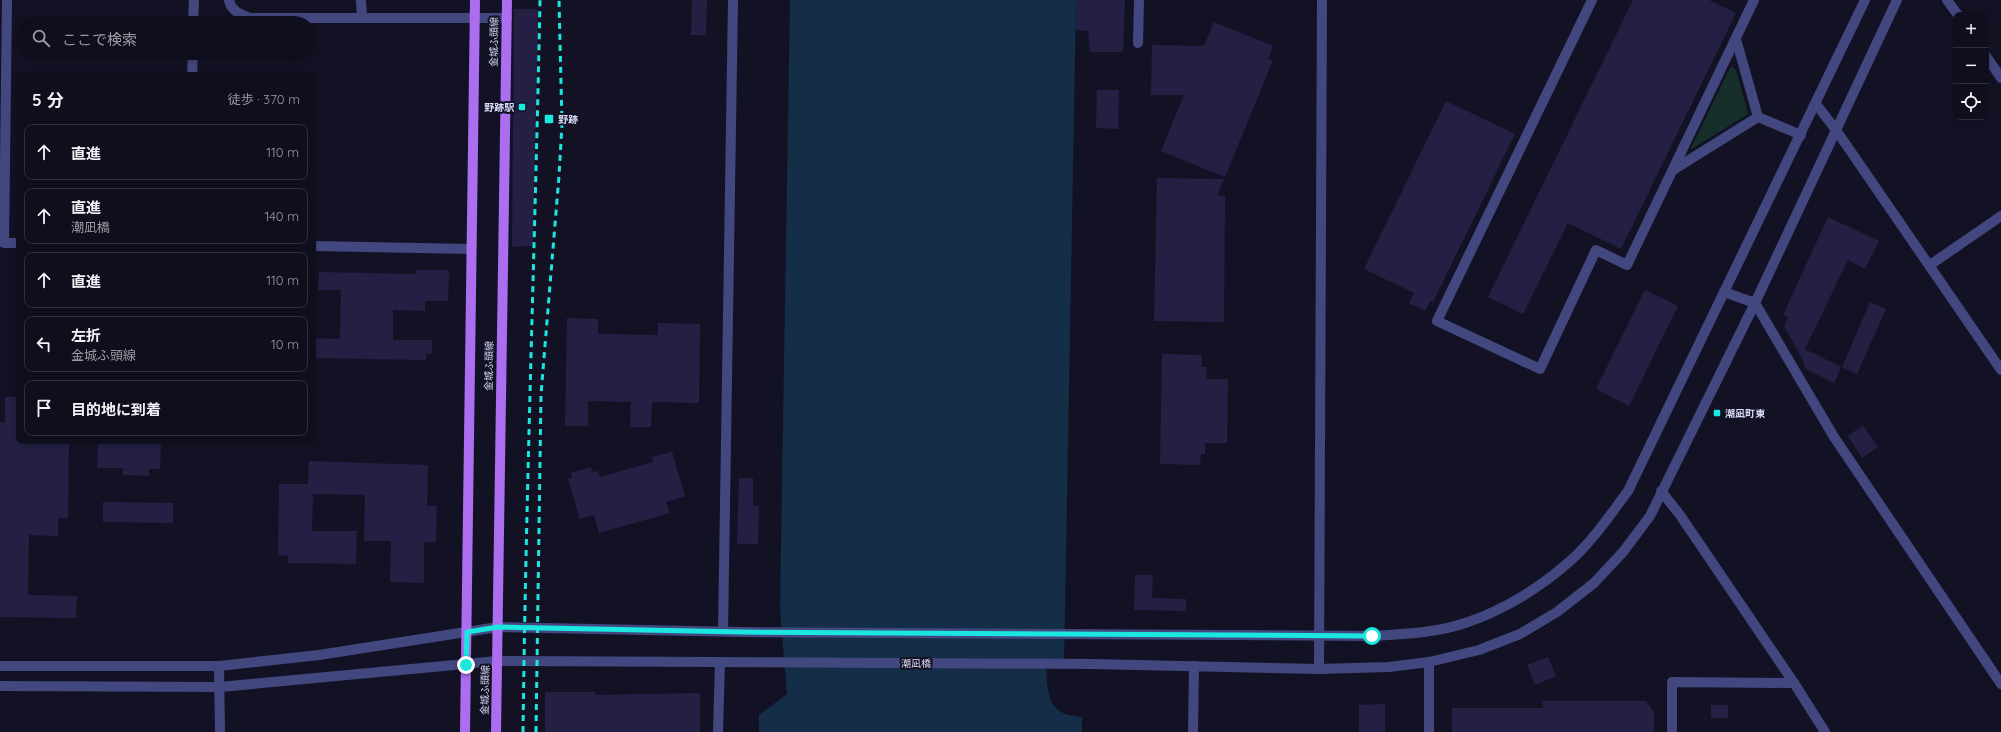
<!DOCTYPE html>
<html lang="ja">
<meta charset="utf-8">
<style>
:root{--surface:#0e0e1c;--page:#171725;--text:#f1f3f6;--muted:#9b9ca3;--line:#2e2e3b}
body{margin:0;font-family:Quicksand,"Noto Sans JP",sans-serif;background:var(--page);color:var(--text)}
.controls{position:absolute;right:12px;top:12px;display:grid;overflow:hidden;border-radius:8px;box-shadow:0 2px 6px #0003}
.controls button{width:36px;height:36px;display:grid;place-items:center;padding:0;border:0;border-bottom:1px solid var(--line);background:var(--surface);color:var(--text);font:20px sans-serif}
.stop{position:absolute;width:12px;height:12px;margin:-9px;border:3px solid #1be7e0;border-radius:50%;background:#fff}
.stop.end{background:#1be7e0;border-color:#fff;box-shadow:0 1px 4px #0008}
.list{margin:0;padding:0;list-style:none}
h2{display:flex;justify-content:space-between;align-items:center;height:52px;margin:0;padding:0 16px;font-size:17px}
h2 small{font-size:13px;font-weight:400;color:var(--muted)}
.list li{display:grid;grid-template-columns:26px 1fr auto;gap:12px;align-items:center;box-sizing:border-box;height:56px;margin:0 8px 8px;padding:0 8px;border:1px solid var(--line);border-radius:8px}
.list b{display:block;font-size:15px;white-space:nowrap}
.list p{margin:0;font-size:13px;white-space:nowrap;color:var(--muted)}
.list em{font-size:13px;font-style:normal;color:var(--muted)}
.icon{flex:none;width:22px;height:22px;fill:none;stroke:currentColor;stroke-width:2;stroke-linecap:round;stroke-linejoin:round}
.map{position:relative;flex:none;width:2001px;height:732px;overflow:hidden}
.search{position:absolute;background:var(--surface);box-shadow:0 2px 6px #0003;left:16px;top:16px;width:300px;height:44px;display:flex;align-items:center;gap:10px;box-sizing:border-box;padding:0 14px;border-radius:22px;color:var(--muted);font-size:15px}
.panel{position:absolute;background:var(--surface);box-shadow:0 2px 6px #0003;left:16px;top:72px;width:300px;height:372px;border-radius:8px}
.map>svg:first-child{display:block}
.green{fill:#162f2b}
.water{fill:#142e47}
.building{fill:#232044}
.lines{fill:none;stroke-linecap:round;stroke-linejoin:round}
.minor{stroke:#42487f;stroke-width:10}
.major{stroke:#ad6def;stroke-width:10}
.rail{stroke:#1be7e0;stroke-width:3;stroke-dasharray:6 5;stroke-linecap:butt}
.route{stroke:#1be7e0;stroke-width:5}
.poi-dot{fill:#1be7e0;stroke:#131225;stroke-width:1.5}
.labels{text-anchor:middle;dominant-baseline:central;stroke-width:4;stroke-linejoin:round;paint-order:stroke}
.street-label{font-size:10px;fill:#dadbfb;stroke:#131225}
.poi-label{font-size:10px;font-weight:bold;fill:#dadbfb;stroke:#131225;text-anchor:start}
</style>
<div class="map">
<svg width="2001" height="732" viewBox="0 0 2001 732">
<rect width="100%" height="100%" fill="#131225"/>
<!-- green -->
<polygon class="green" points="1731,66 1736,70 1748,114 1690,150"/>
<!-- water -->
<path class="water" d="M790 0H1076L1064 665H1046C1047 681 1046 705 1063 713 1068 716 1076 716 1082 717V732H759V715L787 694 780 609Z"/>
<!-- building -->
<g class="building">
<polygon points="692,0 707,0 706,35 691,35"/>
<polygon points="1076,0 1125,0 1123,52 1090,52 1088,31 1076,30"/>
<polygon points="1633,0 1709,0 1736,13 1621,249 1568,223 1523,314 1488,297"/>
<polygon points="514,9 538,9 533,246 512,247"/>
<polygon points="1214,22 1273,46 1268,59 1273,60 1225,177 1161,151 1184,95 1151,95 1152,45 1204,46"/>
<polygon points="1097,90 1119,90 1118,129 1096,128"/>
<polygon points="1446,101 1515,134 1433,302 1430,301 1425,311 1409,303 1414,293 1364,269"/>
<polygon points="1157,178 1224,179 1217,196 1225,196 1224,322 1154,321"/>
<polygon points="1828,217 1879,241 1865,269 1848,260 1805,349 1841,367 1834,383 1806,369 1803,364 1804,362 1784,326 1788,317 1783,315"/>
<polygon points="416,270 449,270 448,301 425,301 425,311 393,310 393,340 432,340 432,354 426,354 426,360 313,358 313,338 340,339 341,290 318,290 319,272 416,274"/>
<polygon points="1645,290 1678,306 1629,406 1596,389"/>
<polygon points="1870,302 1886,309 1857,374 1842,367"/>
<polygon points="567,318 598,319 598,334 658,335 658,323 700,324 699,403 652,402 651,427 630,427 631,402 588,401 588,426 565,426"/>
<polygon points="1162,354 1202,355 1202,367 1207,367 1206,379 1228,379 1227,443 1205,443 1205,454 1201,454 1200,465 1160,464"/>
<polygon points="5,397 19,397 19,441 69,441 68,518 58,518 58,536 29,535 28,595 77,596 76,618 0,617 0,422 5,422"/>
<polygon points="1863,425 1878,447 1862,458 1848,436"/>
<polygon points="98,441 161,441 160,469 149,469 149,476 123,475 123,468 97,468"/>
<polygon points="672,452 685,496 666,502 670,513 599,533 594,515 580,519 568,479 572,478 571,473 591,467 592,472 598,471 600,477 653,462 652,457"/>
<polygon points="309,461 428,465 427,506 437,506 436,542 424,542 424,583 390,582 391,541 364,541 365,495 313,494 312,531 357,531 356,564 288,563 288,556 278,555 279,484 308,484"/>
<polygon points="739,478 753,478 753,506 759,506 758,544 737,544"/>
<polygon points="103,502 173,503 173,523 103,522"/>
<polygon points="1135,575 1153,575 1152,598 1186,599 1186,611 1134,610"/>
<polygon points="1548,657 1556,676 1535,685 1527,665"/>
<polygon points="545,692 595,692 595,695 700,693 700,732 545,732"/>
<polygon points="1541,701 1646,701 1654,712 1654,732 1452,732 1452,708 1544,708"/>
<polygon points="1385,704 1385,732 1359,732 1359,705"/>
<rect x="1711" y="705" width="17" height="13"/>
</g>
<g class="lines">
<!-- minor -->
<g class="minor">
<polyline points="7,0 4,243 19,243"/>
<path d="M229 0C231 11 240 14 250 18H507"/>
<polyline points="361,0 362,18"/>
<polyline points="1592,0 1437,321 1540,369 1596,250 1627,265 1754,0"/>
<polyline points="1947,0 1958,15"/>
<polyline points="193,23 194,0"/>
<polyline points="1736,39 1758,117 1801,135"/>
<polyline points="1138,43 1139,0"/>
<polyline points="1986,56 2001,78"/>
<polyline points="192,75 193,53"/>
<polyline points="1816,104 1836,130 2001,370"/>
<polyline points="1673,170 1758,117"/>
<polyline points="313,246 471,249"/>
<polyline points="1930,265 2001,216"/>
<polyline points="1724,292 1755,303 1834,437 2001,684"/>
<polyline points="1661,491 1680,515 1794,683 1825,732"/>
<polyline points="723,631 733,0"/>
<path d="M0 666H219L319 655 498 627 742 632 1372 636C1404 634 1438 633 1468 622 1504 610 1541 587 1570 561 1592 542 1610 515 1628 491L1865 0"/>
<polyline points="219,666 220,732"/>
<polyline points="1319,669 1322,0"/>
<polyline points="0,686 220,687 497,661 1092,664 1319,669 1389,667 1429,662 1479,650 1520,634 1557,612 1594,583 1623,552 1650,516 1755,303 1897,0"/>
<polyline points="718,732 720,662"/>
<polyline points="1193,732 1194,666"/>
<polyline points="1429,732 1429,662"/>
<polyline points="1672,732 1672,682 1794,683"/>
</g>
<!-- major -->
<g class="major">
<polyline points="465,732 475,0"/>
<polyline points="496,732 507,0"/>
</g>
<!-- rail -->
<g class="rail">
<path d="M523 732C526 488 535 244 540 0"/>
<polyline points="536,732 541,394 559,176 562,124 559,0"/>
</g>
</g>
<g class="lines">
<!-- route -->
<polyline class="route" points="466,665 467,632 498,627 742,632 1372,636"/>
</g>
<!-- markers -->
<g class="poi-dot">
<rect x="518" y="103" width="8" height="8" rx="2"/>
<rect x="544" y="114" width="10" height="10" rx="2"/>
<rect x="1713" y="409" width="8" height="8" rx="2"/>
</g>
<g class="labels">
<!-- street labels -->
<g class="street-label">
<text transform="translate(494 42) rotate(-89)">金城ふ頭線</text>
<text transform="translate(489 366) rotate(-89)">金城ふ頭線</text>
<text x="916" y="663">潮凪橋</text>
<text transform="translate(485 690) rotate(-89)">金城ふ頭線</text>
</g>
<!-- poi labels -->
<g class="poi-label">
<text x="514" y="107" text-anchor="end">野跡駅</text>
<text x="558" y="119">野跡</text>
<text x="1725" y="413">潮凪町東</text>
</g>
</g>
</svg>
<div class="controls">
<button>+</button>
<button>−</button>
<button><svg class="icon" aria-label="locate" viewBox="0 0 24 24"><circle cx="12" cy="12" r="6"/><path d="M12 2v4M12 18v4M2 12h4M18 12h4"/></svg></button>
</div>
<div class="stop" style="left:1372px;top:636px"></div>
<div class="stop end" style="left:466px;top:665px"></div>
<div class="search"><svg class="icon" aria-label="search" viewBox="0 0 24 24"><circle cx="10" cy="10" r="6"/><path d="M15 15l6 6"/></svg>ここで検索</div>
<section class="panel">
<h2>5 分<small>徒歩 · 370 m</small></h2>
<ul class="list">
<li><svg class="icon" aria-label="ahead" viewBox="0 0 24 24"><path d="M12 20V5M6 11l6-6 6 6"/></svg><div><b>直進</b></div><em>110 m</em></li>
<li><svg class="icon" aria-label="ahead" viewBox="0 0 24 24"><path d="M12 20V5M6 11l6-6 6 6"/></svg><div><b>直進</b><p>潮凪橋</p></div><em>140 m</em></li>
<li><svg class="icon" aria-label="ahead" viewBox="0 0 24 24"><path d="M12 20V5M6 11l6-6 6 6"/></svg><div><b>直進</b></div><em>110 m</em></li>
<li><svg class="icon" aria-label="left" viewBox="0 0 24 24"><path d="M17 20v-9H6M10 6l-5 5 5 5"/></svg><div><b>左折</b><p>金城ふ頭線</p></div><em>10 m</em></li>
<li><svg class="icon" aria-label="arrive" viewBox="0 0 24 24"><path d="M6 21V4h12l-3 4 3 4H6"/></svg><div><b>目的地に到着</b></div></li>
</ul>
</section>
</div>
